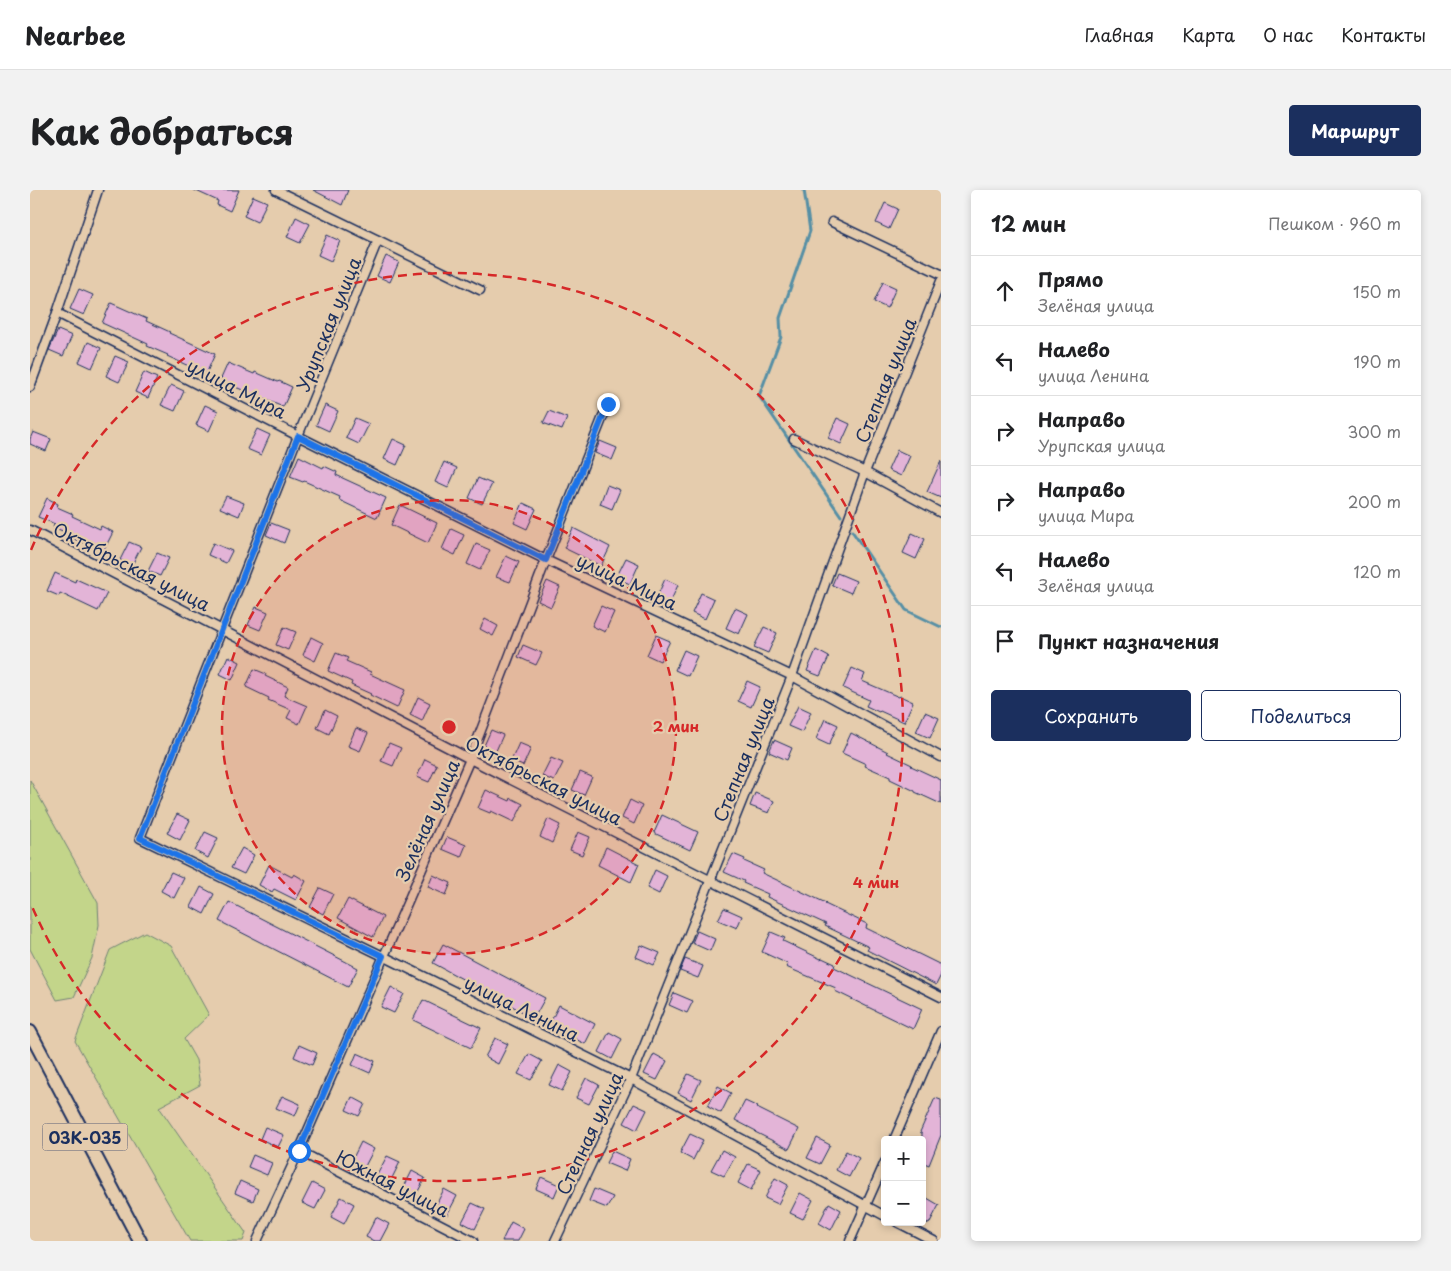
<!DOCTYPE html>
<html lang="ru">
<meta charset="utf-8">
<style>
:root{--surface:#fff;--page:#f2f2f2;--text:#202124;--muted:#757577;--line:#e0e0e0;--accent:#1b2f5e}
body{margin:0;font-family:"Playpen Sans",sans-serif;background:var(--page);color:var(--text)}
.controls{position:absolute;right:15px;bottom:15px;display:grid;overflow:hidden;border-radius:5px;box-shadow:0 2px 8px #0003}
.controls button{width:45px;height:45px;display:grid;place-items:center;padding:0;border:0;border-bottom:1px solid var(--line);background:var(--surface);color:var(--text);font:25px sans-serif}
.stop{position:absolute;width:15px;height:15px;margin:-11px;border:4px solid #1a73e8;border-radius:50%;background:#fff}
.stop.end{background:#1a73e8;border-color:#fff;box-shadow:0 1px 5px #0008}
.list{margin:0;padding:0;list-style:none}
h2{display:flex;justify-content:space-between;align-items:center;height:65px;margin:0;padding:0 20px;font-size:21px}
h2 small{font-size:16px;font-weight:400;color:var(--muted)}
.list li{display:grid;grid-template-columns:32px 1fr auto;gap:15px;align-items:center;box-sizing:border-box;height:70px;padding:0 20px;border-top:1px solid var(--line)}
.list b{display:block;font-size:19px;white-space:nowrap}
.list p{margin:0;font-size:16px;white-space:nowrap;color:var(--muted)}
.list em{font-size:16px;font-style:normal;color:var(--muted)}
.actions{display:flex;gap:10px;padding:15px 20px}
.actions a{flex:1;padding:11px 0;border:1px solid var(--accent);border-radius:5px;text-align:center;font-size:18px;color:var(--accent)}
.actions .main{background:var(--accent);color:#fff}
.icon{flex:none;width:28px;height:28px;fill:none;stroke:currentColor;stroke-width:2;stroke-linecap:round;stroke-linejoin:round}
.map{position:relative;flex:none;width:911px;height:1051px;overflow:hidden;border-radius:5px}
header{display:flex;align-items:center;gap:30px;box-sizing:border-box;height:70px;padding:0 25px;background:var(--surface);border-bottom:1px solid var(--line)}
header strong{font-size:24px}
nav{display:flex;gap:28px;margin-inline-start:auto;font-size:18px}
.intro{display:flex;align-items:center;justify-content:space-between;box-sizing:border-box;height:120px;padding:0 30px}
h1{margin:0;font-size:35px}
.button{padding:12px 22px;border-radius:5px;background:var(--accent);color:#fff;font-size:18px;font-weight:700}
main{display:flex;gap:30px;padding:0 30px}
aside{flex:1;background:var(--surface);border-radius:5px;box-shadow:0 2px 8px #0003}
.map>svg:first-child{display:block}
.green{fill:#c3d58a;stroke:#6f8274}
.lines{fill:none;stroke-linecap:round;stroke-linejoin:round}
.stream{stroke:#568fa5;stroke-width:3}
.building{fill:#e3b4d7;stroke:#1b2f5e}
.street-casing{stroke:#1b2f5e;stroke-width:11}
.primary-casing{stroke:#1b2f5e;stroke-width:16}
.street{stroke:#e5ccad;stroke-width:8}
.primary{stroke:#e5ccad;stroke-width:12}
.route{stroke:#1a73e8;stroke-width:6}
.ring{fill:none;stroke:#d62828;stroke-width:2.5;stroke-dasharray:9 6}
.labels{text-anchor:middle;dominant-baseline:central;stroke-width:4.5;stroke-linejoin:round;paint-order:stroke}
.shield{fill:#e5ccad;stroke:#585e76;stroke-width:1}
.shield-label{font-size:16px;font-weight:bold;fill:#1b2f5e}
.street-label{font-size:18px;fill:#1b2f5e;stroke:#e5ccad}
.centre{fill:#d62828;stroke:#e5ccad;stroke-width:2.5}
.ring-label{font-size:15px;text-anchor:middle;font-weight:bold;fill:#d62828;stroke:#e5ccad;stroke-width:4.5;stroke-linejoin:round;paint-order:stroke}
</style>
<header>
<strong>Nearbee</strong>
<nav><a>Главная</a><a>Карта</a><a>О нас</a><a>Контакты</a></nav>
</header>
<div class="intro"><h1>Как добраться</h1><a class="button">Маршрут</a></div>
<main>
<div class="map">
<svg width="911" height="1051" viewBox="0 0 911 1051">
<rect width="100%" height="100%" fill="#e5ccad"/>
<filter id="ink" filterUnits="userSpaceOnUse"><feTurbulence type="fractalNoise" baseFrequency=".02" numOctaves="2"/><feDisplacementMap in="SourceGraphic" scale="10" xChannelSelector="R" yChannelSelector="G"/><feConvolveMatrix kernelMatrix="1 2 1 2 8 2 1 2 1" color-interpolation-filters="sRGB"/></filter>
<g filter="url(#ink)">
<!-- green -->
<g class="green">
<polygon points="0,590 68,713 69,735 62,768 44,807 27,810 0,759"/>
<polygon points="115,742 141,756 179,825 154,849 166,870 170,895 129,917 216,1043 213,1051 160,1051 45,851 80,760"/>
</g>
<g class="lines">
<!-- stream -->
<g class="stream">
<polyline points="774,0 780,41 750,128 751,147 729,206 811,326"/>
<polyline points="822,341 876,420 911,437"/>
</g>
</g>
<!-- building -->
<g class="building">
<polygon points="164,0 209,0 200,21 187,15 188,11"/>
<polygon points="283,0 318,0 312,15"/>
<polygon points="223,6 237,12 227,32 214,26"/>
<polygon points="855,13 868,19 859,39 846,33"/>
<polygon points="266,27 280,34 270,53 257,47"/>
<polygon points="297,45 310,51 301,71 288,65"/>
<polygon points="356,66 369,72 360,92 347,86"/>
<polygon points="853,92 866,98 857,118 844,112"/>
<polygon points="49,99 63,105 54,125 40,119"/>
<polygon points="81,113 117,129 116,131 140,142 139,143 185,164 176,184 137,166 138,165 117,156 118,154 72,133"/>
<polygon points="28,140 42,146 33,166 19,160"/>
<polygon points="58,152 71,158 62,178 49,172"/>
<polygon points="85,166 99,172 89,192 76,186"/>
<polygon points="198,173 224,184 225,182 248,192 249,191 262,197 253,217 203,196 202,199 189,193"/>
<polygon points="114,182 127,188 118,208 105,202"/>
<polygon points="141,195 154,201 145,221 131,215"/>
<polygon points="175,215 188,221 179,241 166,235"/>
<polygon points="295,215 308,221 299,241 286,235"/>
<polygon points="519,221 537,228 532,240 513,233"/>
<polygon points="325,228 339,234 329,254 316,248"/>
<polygon points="807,228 820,234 811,254 798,248"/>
<polygon points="227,239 240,245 231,265 217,259"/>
<polygon points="3,242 21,249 16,261 0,254 0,249"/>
<polygon points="363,249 376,255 367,275 354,269"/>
<polygon points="570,251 587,258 582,270 565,263"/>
<polygon points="867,260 880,266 871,286 858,280"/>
<polygon points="269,266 293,278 294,276 307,282 306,285 356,308 347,328 309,310 310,307 274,291 273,292 260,287"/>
<polygon points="911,271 911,308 897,302"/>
<polygon points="414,272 427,278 418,298 405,292"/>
<polygon points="448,288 462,294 452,314 439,308"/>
<polygon points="577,295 590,300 582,319 570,314"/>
<polygon points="196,306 214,313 209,326 190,318"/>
<polygon points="17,308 28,314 27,317 43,324 42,326 70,339 71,336 83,342 74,360 54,351 53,353 41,348 42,345 23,337 25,334 8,327"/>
<polygon points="493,313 506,319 497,339 484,333"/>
<polygon points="370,315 407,333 398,353 361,335"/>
<polygon points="241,333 259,340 254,353 236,345"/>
<polygon points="543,338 580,357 571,376 534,358"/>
<polygon points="421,339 434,345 425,365 412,359"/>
<polygon points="882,343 895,349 886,369 873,363"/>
<polygon points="99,352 111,357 102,375 90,370"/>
<polygon points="183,353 202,361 196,373 178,365"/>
<polygon points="446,354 460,360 450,380 437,374"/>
<polygon points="127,363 139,368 130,386 118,381"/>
<polygon points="476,366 489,372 480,392 466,387"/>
<polygon points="596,368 609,374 600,394 586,388"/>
<polygon points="25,383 45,392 46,389 77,403 68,421 30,403 29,406 17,401"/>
<polygon points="807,383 826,391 821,403 802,395"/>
<polygon points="635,389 648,395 639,415 626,409"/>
<polygon points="517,391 530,397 521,417 508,411"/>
<polygon points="671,403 684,409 675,429 662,423"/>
<polygon points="571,416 584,422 575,442 562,436"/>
<polygon points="226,417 238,422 230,440 218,435"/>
<polygon points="705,418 718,424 709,444 696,438"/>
<polygon points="455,429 468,436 463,446 450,439"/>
<polygon points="254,437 266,442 258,460 246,455"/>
<polygon points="734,437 747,443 738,463 724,457"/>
<polygon points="626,445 640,451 630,471 617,465"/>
<polygon points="281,447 293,453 285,471 273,465"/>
<polygon points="493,455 512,463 506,475 488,467"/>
<polygon points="654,460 667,466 658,486 645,480"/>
<polygon points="786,460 799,467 790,486 777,481"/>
<polygon points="306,463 318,468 316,471 341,482 340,484 375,500 367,518 340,505 341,504 321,495 322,492 298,481"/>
<polygon points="198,466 210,472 202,490 190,484"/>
<polygon points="822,478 835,484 832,491 869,507 870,506 883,512 874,532 850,521 849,522 836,516 839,510 813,498"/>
<polygon points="224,479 236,484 235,486 258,497 254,506 277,516 269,534 257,528 261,520 238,510 239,508 216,497"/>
<polygon points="717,491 730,497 721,517 708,511"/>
<polygon points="388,507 400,513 392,531 380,525"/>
<polygon points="768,516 781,522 772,542 758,536"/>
<polygon points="295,520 307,526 299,544 287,538"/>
<polygon points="895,522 909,528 900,548 886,542"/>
<polygon points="795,529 808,535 799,555 786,549"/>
<polygon points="326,538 338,543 330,561 318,556"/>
<polygon points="461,540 473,545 465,563 453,558"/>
<polygon points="821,543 858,562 857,563 882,575 881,576 911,590 911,614 885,602 885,601 860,589 860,587 835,576 836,574 812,563"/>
<polygon points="744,550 762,558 757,570 739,562"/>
<polygon points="359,553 371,558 363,576 351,571"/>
<polygon points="489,553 501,558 493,576 481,571"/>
<polygon points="521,568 533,573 524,591 512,586"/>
<polygon points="395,569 407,575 399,592 387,587"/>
<polygon points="550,582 562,587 554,605 542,600"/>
<polygon points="456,600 480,611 481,608 493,614 484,632 461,621 460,623 448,618"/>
<polygon points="725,603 744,611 739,623 720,616"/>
<polygon points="600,610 612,616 604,634 592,628"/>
<polygon points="147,624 160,630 150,650 137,643"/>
<polygon points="632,625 668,642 660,660 624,643"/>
<polygon points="518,629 530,635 522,653 510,647"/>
<polygon points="175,642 188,648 178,668 165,661"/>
<polygon points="548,642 560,647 552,665 540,660"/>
<polygon points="417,647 436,655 431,667 412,659"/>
<polygon points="576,657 609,674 601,692 568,675"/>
<polygon points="212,658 224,665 214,684 201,678"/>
<polygon points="703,664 715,669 714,671 734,680 732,683 796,713 795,714 837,734 836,738 911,775 911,785 906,795 837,760 839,757 795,736 796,734 737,707 738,704 713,693 714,691 694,682"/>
<polygon points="239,675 262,687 264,684 276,691 266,710 244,699 242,702 229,695"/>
<polygon points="625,680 637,686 629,704 617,698"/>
<polygon points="141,682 154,688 144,708 131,701"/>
<polygon points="403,685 421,693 416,705 398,697"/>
<polygon points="171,697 184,704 174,724 161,717"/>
<polygon points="290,698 303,704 293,724 280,717"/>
<polygon points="318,709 353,727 343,747 308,728"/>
<polygon points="199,712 328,778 318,797 189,731"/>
<polygon points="694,718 712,726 707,738 688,730"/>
<polygon points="667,741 685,749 680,761 662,753"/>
<polygon points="741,742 755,748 753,751 791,769 792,768 805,774 804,777 892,819 883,839 805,801 806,798 756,777 758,774 732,762"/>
<polygon points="413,754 515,808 504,828 403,773"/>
<polygon points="611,755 630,763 624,775 606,767"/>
<polygon points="655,769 673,776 668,788 650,781"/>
<polygon points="361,797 374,804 364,823 351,817"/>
<polygon points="644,803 663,811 657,823 639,815"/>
<polygon points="393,810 451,838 441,858 383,830"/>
<polygon points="529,815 565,834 555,854 519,835"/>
<polygon points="579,842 592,849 582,869 569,862"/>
<polygon points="465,848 478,854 468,874 455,867"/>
<polygon points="269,855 287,863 282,875 264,867"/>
<polygon points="327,863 345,871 340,883 322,875"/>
<polygon points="499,864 512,871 501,890 488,884"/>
<polygon points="624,864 637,871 627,890 614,884"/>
<polygon points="529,875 542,882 532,901 519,895"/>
<polygon points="658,884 671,890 661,910 648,903"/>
<polygon points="556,888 569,895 559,914 546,908"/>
<polygon points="688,896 701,903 691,923 678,916"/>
<polygon points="252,906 270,914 265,926 246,918"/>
<polygon points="322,907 335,914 329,926 316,920"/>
<polygon points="905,908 911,910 911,945 899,975 892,972 892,943 890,942"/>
<polygon points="715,911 728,917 727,918 769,939 759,959 725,942 726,941 705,930"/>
<polygon points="604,914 617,920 607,940 594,933"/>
<polygon points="235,937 254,945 248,957 230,949"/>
<polygon points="660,944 673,950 663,970 650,963"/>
<polygon points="787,948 800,955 790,974 777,968"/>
<polygon points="331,952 344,959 334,978 321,972"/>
<polygon points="692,960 705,967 694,986 681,980"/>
<polygon points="582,961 600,969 595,981 576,973"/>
<polygon points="816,961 829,968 819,987 806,980"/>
<polygon points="223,965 242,973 237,985 218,977"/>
<polygon points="357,966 370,972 360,992 347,985"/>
<polygon points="718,974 731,980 721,1000 708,993"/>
<polygon points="382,981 395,988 385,1007 372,1001"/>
<polygon points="511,987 529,995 524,1007 506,999"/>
<polygon points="745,988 758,995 748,1014 735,1008"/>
<polygon points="210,991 228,999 223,1011 205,1003"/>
<polygon points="282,993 295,1000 285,1019 272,1013"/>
<polygon points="414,999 427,1006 417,1025 404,1019"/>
<polygon points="564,999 583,1007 577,1018 559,1011"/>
<polygon points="770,1003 783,1010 773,1029 760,1023"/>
<polygon points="311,1007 324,1014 314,1034 301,1027"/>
<polygon points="897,1008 909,1015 899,1034 892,1031 892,1017"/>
<polygon points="442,1013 455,1019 445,1039 432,1032"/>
<polygon points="799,1013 811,1020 801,1040 789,1033"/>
<polygon points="346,1027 359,1034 350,1051 344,1051 336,1047"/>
<polygon points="481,1032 494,1039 488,1051 472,1051"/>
</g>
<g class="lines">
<defs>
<g id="street">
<polyline points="246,0 450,100"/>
<polyline points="802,32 911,84"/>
<polyline points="348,50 268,246 110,648 353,766 601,889 855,1026"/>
<polyline points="27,123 268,246 516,370 762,486 911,567"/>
<polyline points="0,197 27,123 68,0"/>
<polyline points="764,249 835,282 911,323"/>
<polyline points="0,340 440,569 911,807"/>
<polyline points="864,950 911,841"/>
<polyline points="269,961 443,1051"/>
<polyline points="867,1032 904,1051"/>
<polyline points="227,1051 269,961 440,569 516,370 578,214"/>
<polyline points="525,1051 601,889 762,486 835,282 911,91"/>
<polyline points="820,1051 855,972"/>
</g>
<polyline id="primary" points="0,842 110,1051"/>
</defs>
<!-- street casing -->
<use href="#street" class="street-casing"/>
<!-- primary casing -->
<use href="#primary" class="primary-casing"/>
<!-- street -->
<use href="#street" class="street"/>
<!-- primary -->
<use href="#primary" class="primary"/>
</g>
</g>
<g class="lines" filter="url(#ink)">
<!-- route -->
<polyline class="route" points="269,961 353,766 110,648 268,246 516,370 578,214"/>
</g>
<!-- distance rings -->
<circle cx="419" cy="537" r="227" fill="#d62828" fill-opacity=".12"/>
<g class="ring">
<circle cx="419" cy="537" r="227"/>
<path d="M1 360A454 454 0 1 1 1 714"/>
</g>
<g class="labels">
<!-- shield labels -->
<rect class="shield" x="12.5" y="933.5" width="85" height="27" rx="4"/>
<g class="shield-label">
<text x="55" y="947">03К-035</text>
</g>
<!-- street labels -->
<g class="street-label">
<text transform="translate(298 134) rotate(-68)">Урупская улица</text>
<text transform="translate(855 190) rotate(-68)">Степная улица</text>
<text transform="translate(207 198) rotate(27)">улица Мира</text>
<text transform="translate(102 376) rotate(27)">Октябрьская улица</text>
<text transform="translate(597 391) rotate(25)">улица Мира</text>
<text transform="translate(713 569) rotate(-68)">Степная улица</text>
<text transform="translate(514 590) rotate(27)">Октябрьская улица</text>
<text transform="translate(397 630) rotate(-66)">Зелёная улица</text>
<text transform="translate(492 818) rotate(26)">улица Ленина</text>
<text transform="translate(559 943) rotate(-65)">Степная улица</text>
<text transform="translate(363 993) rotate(27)">Южная улица</text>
</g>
</g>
<circle cx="419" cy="537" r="8" class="centre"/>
<g class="ring-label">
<text x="646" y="542">2 мин</text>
<text x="846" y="698">4 мин</text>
</g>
</svg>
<div class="controls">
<button>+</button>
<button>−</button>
</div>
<div class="stop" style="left:269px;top:961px"></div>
<div class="stop end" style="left:578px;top:214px"></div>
</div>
<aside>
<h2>12 мин<small>Пешком · 960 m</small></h2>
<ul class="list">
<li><svg class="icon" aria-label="ahead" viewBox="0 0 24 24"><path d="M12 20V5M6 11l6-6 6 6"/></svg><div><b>Прямо</b><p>Зелёная улица</p></div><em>150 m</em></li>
<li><svg class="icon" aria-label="left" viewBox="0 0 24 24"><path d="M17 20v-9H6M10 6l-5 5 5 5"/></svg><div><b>Налево</b><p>улица Ленина</p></div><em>190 m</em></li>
<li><svg class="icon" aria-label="right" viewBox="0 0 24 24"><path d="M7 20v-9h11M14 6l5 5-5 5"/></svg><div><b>Направо</b><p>Урупская улица</p></div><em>300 m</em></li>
<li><svg class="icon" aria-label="right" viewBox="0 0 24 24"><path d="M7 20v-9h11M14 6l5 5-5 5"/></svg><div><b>Направо</b><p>улица Мира</p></div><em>200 m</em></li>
<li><svg class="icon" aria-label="left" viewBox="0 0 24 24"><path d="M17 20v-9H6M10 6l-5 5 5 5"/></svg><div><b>Налево</b><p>Зелёная улица</p></div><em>120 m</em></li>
<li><svg class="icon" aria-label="arrive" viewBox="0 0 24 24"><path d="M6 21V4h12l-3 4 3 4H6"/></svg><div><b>Пункт назначения</b></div></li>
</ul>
<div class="actions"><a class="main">Сохранить</a><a>Поделиться</a></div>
</aside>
</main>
